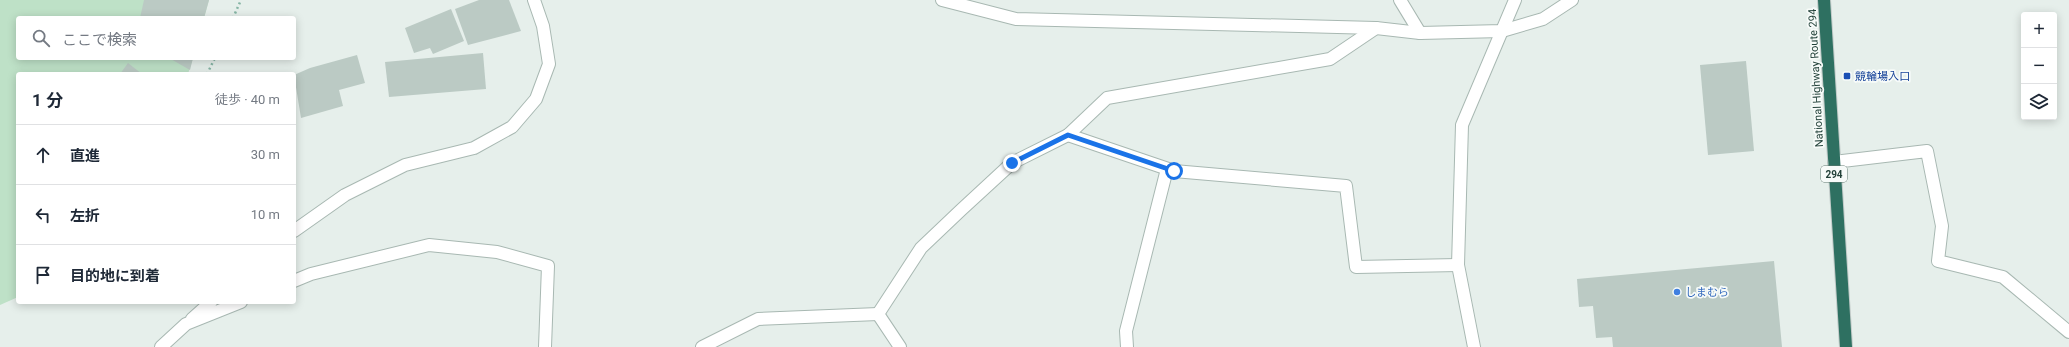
<!DOCTYPE html>
<html lang="ja">
<meta charset="utf-8">
<style>
:root{--surface:#fff;--page:#f6f6f7;--text:#1f2937;--muted:#747a83;--line:#e0e1e3}
body{margin:0;font-family:Roboto,"Noto Sans JP",sans-serif;background:var(--page);color:var(--text)}
.controls{position:absolute;right:12px;top:12px;display:grid;overflow:hidden;border-radius:4px;box-shadow:0 2px 10px #0003}
.controls button{width:36px;height:36px;display:grid;place-items:center;padding:0;border:0;border-bottom:1px solid var(--line);background:var(--surface);color:var(--text);font:20px sans-serif}
.stop{position:absolute;width:12px;height:12px;margin:-9px;border:3px solid #1a73e8;border-radius:50%;background:#fff}
.stop.end{background:#1a73e8;border-color:#fff;box-shadow:0 1px 4px #0008}
.list{margin:0;padding:0;list-style:none}
h2{display:flex;justify-content:space-between;align-items:center;height:52px;margin:0;padding:0 16px;font-size:17px}
h2 small{font-size:13px;font-weight:400;color:var(--muted)}
.list li{display:grid;grid-template-columns:26px 1fr auto;gap:12px;align-items:center;box-sizing:border-box;height:60px;padding:0 16px;border-top:1px solid var(--line)}
.list b{display:block;font-size:15px;white-space:nowrap}
.list em{font-size:13px;font-style:normal;color:var(--muted)}
.icon{flex:none;width:22px;height:22px;fill:none;stroke:currentColor;stroke-width:2;stroke-linecap:round;stroke-linejoin:round}
.map{position:relative;flex:none;width:2069px;height:347px;overflow:hidden}
.search{position:absolute;background:var(--surface);box-shadow:0 2px 10px #0003;left:16px;top:16px;width:280px;height:44px;display:flex;align-items:center;gap:10px;box-sizing:border-box;padding:0 14px;border-radius:4px;color:var(--muted);font-size:15px}
.panel{position:absolute;background:var(--surface);box-shadow:0 2px 10px #0003;left:16px;top:72px;width:280px;height:232px;border-radius:4px}
.map>svg:first-child{display:block}
.green{fill:#bee1c7}
.building{fill:#bbcac4}
.lines{fill:none;stroke-linecap:round;stroke-linejoin:round}
.minor-casing{stroke:#a8b8b2;stroke-width:14}
.highway-casing{stroke:#c1cac8;stroke-width:14}
.path{stroke:#85b4a4;stroke-width:2.5;stroke-dasharray:2 3;stroke-linecap:butt}
.minor{stroke:#fff;stroke-width:12}
.highway{stroke:#2e7061;stroke-width:12}
.route{stroke:#1a73e8;stroke-width:5}
.transit-dot{fill:#1a4fb4;stroke:#f7fbf9;stroke-width:1.5}
.shop-dot{fill:#3f7fe0;stroke:#f7fbf9;stroke-width:1.5}
.labels{text-anchor:middle;dominant-baseline:central;stroke-width:3.5;stroke-linejoin:round;paint-order:stroke}
.shield{fill:#f7fbf9;stroke:#637a73;stroke-width:1}
.shield-label{font-size:10px;font-weight:bold;fill:#23423a}
.transit-label{font-size:11px;fill:#164399;stroke:#f7fbf9;text-anchor:start}
.street-label{font-size:11px;fill:#23423a;stroke:#f7fbf9}
.shop-label{font-size:11px;fill:#366cbe;stroke:#f7fbf9;text-anchor:start}
</style>
<div class="map">
<svg width="2069" height="347" viewBox="0 0 2069 347">
<rect width="100%" height="100%" fill="#e6efeb"/>
<!-- green -->
<polygon class="green" points="0,0 209,0 204,18 18,18 18,58 193,58 188,74 18,74 18,297 0,305"/>
<!-- building -->
<g class="building">
<polygon points="144,0 209,0 204,18 140,18"/>
<polygon points="479,0 509,0 521,31 468,45 455,9"/>
<polygon points="451,9 464,41 433,54 430,48 414,53 405,28"/>
<polygon points="483,53 486,89 389,97 385,62"/>
<polygon points="357,55 365,83 339,90 343,106 301,118 294,75 310,68"/>
<polygon points="169,58 193,58 190,70"/>
<polygon points="1746,61 1754,151 1708,155 1700,65"/>
<polygon points="128,63 142,74 120,74"/>
<polygon points="1774,261 1782,347 1613,347 1612,337 1596,338 1593,306 1579,307 1577,279"/>
</g>
<g class="lines">
<defs>
<g id="minor">
<polyline points="942,0 1016,19 1376,28 1420,33 1502,31 1543,19 1572,0"/>
<polyline points="1400,0 1420,33"/>
<polyline points="1068,135 1174,171 1346,186 1356,267 1458,265"/>
<polyline points="1834,162 1927,151 1942,226 1938,261 2003,277 2069,332"/>
<polyline points="294,231 345,195 405,165 474,148 512,127 536,99 549,64 543,26 534,0"/>
<polyline points="294,281 311,274 429,245 497,252 548,266 545,347"/>
<polyline points="878,314 921,248 961,210 1012,163 1068,135 1107,98 1330,59 1376,28"/>
<polyline points="878,314 900,347"/>
<polyline points="192,319 211,302"/>
<polyline points="161,347 186,324 241,302"/>
<polyline points="702,347 758,319 878,314"/>
<polyline points="1127,347 1126,331 1167,169"/>
<polyline points="1474,347 1458,265 1462,125 1515,0"/>
</g>
<polyline id="highway" points="1824,0 1846,347"/>
</defs>
<!-- minor casing -->
<use href="#minor" class="minor-casing"/>
<!-- highway casing -->
<use href="#highway" class="highway-casing"/>
<!-- path -->
<g class="path">
<polyline points="233,18 241,0"/>
<polyline points="207,74 215,58"/>
</g>
<!-- minor -->
<use href="#minor" class="minor"/>
<!-- highway -->
<use href="#highway" class="highway"/>
</g>
<g class="lines">
<!-- route -->
<polyline class="route" points="1012,163 1068,135 1174,171"/>
</g>
<!-- markers -->
<rect class="transit-dot" x="1843" y="72" width="8" height="8" rx="2"/>
<circle class="shop-dot" cx="1677" cy="292" r="4"/>
<g class="labels">
<!-- shield labels -->
<rect class="shield" x="1821" y="166" width="26" height="16" rx="3"/>
<g class="shield-label">
<text x="1834" y="174">294</text>
</g>
<!-- transit labels -->
<g class="transit-label">
<text x="1855" y="76">競輪場入口</text>
</g>
<!-- street labels -->
<g class="street-label">
<text transform="translate(1816 78) rotate(-93)">National Highway Route 294</text>
</g>
<!-- shop labels -->
<g class="shop-label">
<text x="1685" y="292">しまむら</text>
</g>
</g>
</svg>
<div class="controls">
<button>+</button>
<button>−</button>
<button><svg class="icon" aria-label="layers" viewBox="0 0 24 24"><path d="M12 4l9 5-9 5-9-5zM3 14l9 5 9-5"/></svg></button>
</div>
<div class="stop" style="left:1174px;top:171px"></div>
<div class="stop end" style="left:1012px;top:163px"></div>
<div class="search"><svg class="icon" aria-label="search" viewBox="0 0 24 24"><circle cx="10" cy="10" r="6"/><path d="M15 15l6 6"/></svg>ここで検索</div>
<section class="panel">
<h2>1 分<small>徒歩 · 40 m</small></h2>
<ul class="list">
<li><svg class="icon" aria-label="ahead" viewBox="0 0 24 24"><path d="M12 20V5M6 11l6-6 6 6"/></svg><div><b>直進</b></div><em>30 m</em></li>
<li><svg class="icon" aria-label="left" viewBox="0 0 24 24"><path d="M17 20v-9H6M10 6l-5 5 5 5"/></svg><div><b>左折</b></div><em>10 m</em></li>
<li><svg class="icon" aria-label="arrive" viewBox="0 0 24 24"><path d="M6 21V4h12l-3 4 3 4H6"/></svg><div><b>目的地に到着</b></div></li>
</ul>
</section>
</div>
